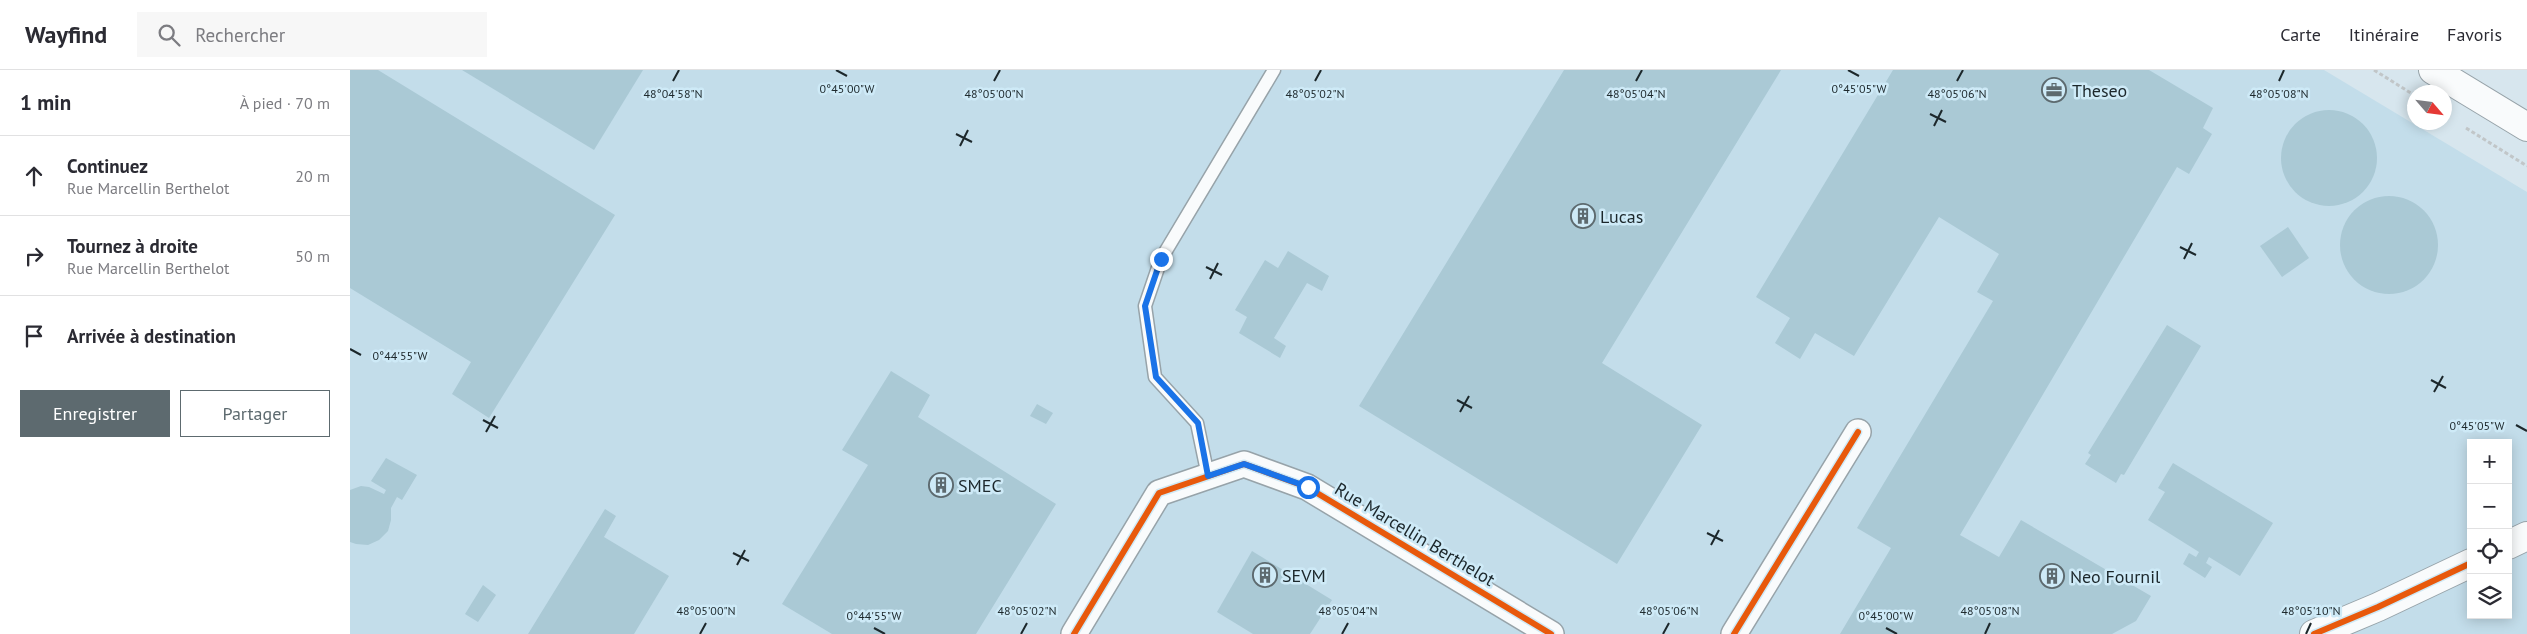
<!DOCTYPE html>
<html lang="fr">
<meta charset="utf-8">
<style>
:root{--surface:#fff;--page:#f7f7f7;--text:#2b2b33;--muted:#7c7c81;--line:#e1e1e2;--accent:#5d6a6f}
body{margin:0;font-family:"PT Sans",sans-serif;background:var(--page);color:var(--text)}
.controls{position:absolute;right:15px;bottom:15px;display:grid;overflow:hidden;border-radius:0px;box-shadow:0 2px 12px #0003}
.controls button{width:45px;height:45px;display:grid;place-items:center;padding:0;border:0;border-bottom:1px solid var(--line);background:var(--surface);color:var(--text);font:25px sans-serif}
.compass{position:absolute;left:2057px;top:15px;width:45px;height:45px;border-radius:50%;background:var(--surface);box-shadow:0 2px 12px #0003;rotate:118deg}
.stop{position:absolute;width:15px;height:15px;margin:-11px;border:4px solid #1a73e8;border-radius:50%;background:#fff}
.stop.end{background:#1a73e8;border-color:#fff;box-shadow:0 1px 5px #0008}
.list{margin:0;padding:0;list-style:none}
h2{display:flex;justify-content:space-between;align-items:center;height:65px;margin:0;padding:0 20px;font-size:21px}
h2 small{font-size:16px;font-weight:400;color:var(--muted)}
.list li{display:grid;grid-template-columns:32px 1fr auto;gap:15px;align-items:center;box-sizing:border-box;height:80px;padding:0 20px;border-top:1px solid var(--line)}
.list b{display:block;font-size:19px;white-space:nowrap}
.list p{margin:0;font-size:16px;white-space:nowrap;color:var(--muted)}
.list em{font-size:16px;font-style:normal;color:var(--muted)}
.actions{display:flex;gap:10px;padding:15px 20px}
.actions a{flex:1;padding:11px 0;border:1px solid var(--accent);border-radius:0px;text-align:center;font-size:18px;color:var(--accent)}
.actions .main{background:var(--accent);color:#fff}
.icon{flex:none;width:28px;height:28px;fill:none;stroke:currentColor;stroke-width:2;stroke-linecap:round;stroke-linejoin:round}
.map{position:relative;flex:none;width:2177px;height:564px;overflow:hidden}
header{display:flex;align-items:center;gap:30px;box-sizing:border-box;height:70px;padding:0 25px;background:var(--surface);border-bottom:1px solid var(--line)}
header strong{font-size:24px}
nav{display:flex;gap:28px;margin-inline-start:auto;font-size:18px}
.search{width:350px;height:45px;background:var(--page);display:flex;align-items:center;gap:12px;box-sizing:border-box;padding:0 18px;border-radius:0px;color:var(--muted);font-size:19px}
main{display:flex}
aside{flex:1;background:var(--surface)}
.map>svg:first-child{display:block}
.built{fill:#c3ddea;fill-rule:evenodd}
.building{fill:#aac9d5}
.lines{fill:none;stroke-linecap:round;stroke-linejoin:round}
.service-casing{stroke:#97a3a9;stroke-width:15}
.minor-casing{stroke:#97a3a9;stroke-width:28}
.tertiary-casing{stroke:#97a3a9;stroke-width:30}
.secondary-casing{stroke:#97a3a9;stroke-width:30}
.path{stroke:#c1c6c8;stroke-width:3;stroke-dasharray:4 2.5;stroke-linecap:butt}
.service{stroke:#f9fbfc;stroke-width:12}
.minor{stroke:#f9fbfc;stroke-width:25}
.tertiary{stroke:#f9fbfc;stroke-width:28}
.secondary{stroke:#f9fbfc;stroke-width:28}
.cycleway-casing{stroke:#ceeaf7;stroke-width:9}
.cycleway{stroke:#e8590c;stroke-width:6}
.route{stroke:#1a73e8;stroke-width:6}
.ticks{fill:none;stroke:#1c272b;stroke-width:2}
.labels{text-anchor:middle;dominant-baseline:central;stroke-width:5;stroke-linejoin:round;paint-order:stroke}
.poi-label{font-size:18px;fill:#1c272b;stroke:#ceeaf7;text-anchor:start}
.street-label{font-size:18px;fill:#1c272b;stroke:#ceeaf7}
.ticks-label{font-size:12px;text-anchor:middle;fill:#1c272b;stroke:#ceeaf7;stroke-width:5;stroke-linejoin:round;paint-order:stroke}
</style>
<header>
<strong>Wayfind</strong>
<div class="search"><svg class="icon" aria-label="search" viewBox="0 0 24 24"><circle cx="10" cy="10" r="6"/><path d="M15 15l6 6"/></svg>Rechercher</div>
<nav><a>Carte</a><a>Itinéraire</a><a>Favoris</a></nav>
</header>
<main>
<aside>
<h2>1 min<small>À pied · 70 m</small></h2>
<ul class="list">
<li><svg class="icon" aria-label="ahead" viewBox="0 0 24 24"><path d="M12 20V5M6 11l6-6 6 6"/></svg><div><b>Continuez</b><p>Rue Marcellin Berthelot</p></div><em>20 m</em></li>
<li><svg class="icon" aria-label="right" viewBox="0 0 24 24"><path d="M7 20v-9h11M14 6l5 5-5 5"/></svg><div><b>Tournez à droite</b><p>Rue Marcellin Berthelot</p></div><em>50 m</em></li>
<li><svg class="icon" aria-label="arrive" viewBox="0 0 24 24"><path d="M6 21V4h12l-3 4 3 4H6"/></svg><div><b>Arrivée à destination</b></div></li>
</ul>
<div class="actions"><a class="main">Enregistrer</a><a>Partager</a></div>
</aside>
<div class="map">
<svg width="2177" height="564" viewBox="0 0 2177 564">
<rect width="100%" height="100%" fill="#d7e6ee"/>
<!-- built -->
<path class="built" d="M0 0H1974L2177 122V564H0ZM2121 373H2158V545H2121Z"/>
<!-- building -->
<g class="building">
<polygon points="0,0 28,0 265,145 139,348 102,324 121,292 0,218"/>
<polygon points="112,0 293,0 244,80"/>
<polygon points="1214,0 1431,0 1252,293 1352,355 1267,494 1009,336"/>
<polygon points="1543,0 1799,0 1863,38 1853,58 1862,64 1839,104 1827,97 1610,465 1649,487 1671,450 1801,526 1786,551 1762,564 1490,564 1541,478 1507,458 1643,231 1627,222 1649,184 1589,147 1504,286 1465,263 1450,289 1425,273 1440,248 1406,227"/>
<circle cx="1979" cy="88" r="48"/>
<circle cx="2039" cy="175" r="49"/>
<polygon points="1938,157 1959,188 1932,207 1910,176"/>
<polygon points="938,181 979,206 972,221 957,213 924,268 936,276 930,288 889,263 897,247 885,240 915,190 928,198"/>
<polygon points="1817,255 1851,276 1774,405 1771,404 1766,413 1735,394 1741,385 1738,383"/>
<polygon points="541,301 580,325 568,347 706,434 626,564 482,564 432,534 518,395 492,380"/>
<polygon points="687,334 703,343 696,354 680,346"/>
<polygon points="36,388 67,405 52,430 47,427 41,438 41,450 38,461 29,470 18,475 6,474 0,472 0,420 11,416 19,417 34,424 36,420 21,411"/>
<polygon points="1823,393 1923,453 1890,506 1859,487 1856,493 1862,497 1855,508 1833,494 1839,483 1846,487 1849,482 1798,450 1815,422 1808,418"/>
<polygon points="255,439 266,446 254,467 319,506 284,564 178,564"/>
<polygon points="902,481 982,530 960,564 903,564 867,542"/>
<polygon points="133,515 146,525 128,552 115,544"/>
</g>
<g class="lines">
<defs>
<polyline id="service" points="858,406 847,353 805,307 795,236 811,189 924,0"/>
<g id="minor">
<polyline points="724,564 809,423 894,394 957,417 1201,564"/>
<polyline points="1384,564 1508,362"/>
</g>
<g id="tertiary">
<polyline points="2158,475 2177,466"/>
<polyline points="1964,564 2028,537 2121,493"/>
</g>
<polyline id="secondary" points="2083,0 2177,57"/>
</defs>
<!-- service casing -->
<use href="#service" class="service-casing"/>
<!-- minor casing -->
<use href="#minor" class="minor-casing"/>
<!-- tertiary casing -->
<use href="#tertiary" class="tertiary-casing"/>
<!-- secondary casing -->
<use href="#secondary" class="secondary-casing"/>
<!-- path -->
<g class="path">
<polyline points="2024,0 2064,25"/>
<polyline points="2116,58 2177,96"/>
</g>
<!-- service -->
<use href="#service" class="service"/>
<!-- minor -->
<use href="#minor" class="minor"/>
<!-- tertiary -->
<use href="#tertiary" class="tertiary"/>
<!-- secondary -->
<use href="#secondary" class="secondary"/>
<defs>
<g id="cycleway">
<polyline points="724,564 809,423 894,394 957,417 1201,564"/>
<polyline points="1384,564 1508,362"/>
<polyline points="1964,564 2028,537 2121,493"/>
</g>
</defs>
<!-- cycleway casing -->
<use href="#cycleway" class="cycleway-casing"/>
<!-- cycleway -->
<use href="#cycleway" class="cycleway"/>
</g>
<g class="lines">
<!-- route -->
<polyline class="route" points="811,189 795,236 806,307 848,353 858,406 894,394 958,417"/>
</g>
<!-- ticks -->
<path class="ticks" d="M486 0 497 6M1498 0 1509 6M323 11 329 0M644 11 650 0M965 11 971 0M1286 11 1292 0M1607 11 1613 0M1929 11 1934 0M1580 44 1596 52M1584 56 1592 40M606 64 622 72M610 76 618 60M1830 177 1846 185M1834 189 1842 173M856 197 872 205M860 209 868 193M0 279 11 285M2081 310 2096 318M2084 322 2093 306M1107 330 1122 338M1110 342 1119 326M133 350 148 358M2166 355 2177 361M136 362 145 346M1357 463 1373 471M1361 475 1369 460M383 483 399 491M387 495 395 480M524 558 535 564M1536 558 1547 564M350 564 356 553M671 564 677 553M992 564 998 553M1313 564 1319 553M1635 564 1640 553M1956 564 1961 553"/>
<!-- icons -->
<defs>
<symbol id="office-ring" viewBox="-11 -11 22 22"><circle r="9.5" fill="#ceeaf7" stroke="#5d6a6f" stroke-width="1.5"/><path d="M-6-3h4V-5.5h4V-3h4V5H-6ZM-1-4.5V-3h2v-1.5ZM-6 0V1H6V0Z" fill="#5d6a6f"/></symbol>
<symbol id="building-ring" viewBox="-11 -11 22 22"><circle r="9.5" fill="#ceeaf7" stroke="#5d6a6f" stroke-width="1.5"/><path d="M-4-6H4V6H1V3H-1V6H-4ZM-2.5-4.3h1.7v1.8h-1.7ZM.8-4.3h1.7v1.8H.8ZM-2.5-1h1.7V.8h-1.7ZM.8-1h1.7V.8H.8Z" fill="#5d6a6f"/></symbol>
</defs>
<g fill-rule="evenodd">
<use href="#office-ring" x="1690" y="6" width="28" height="28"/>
<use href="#building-ring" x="1219" y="132" width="28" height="28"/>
<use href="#building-ring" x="577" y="401" width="28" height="28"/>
<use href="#building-ring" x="901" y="491" width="28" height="28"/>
<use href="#building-ring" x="1688" y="492" width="28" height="28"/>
</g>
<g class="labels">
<!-- poi labels -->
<g class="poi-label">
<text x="1722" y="20">Theseo</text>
<text x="1250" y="146">Lucas</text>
<text x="608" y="415">SMEC</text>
<text x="932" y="505">SEVM</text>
<text x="1720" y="506">Neo Fournil</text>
</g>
<!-- street labels -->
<g class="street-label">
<text transform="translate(1065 464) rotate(31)">Rue Marcellin Berthelot</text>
</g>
</g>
<g class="ticks-label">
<text x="497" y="23">0°45'00"W</text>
<text x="1509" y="23">0°45'05"W</text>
<text x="323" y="28">48°04'58"N</text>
<text x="644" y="28">48°05'00"N</text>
<text x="965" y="28">48°05'02"N</text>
<text x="1286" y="28">48°05'04"N</text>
<text x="1607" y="28">48°05'06"N</text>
<text x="1929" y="28">48°05'08"N</text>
<text x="50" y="290">0°44'55"W</text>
<text x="2127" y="360">0°45'05"W</text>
<text x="356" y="545">48°05'00"N</text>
<text x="677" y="545">48°05'02"N</text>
<text x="998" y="545">48°05'04"N</text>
<text x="1319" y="545">48°05'06"N</text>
<text x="1640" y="545">48°05'08"N</text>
<text x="1961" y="545">48°05'10"N</text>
<text x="524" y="550">0°44'55"W</text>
<text x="1536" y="550">0°45'00"W</text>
</g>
</svg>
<div class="controls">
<button>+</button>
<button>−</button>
<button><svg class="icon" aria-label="locate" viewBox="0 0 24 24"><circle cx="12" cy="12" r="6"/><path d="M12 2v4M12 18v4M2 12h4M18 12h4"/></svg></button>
<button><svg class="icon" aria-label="layers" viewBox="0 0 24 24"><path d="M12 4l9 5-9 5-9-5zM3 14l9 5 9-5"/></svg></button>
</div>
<svg class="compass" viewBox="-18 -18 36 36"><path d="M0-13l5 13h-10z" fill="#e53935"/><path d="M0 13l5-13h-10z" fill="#7c7c81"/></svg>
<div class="stop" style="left:958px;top:417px"></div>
<div class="stop end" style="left:811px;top:189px"></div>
</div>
</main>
